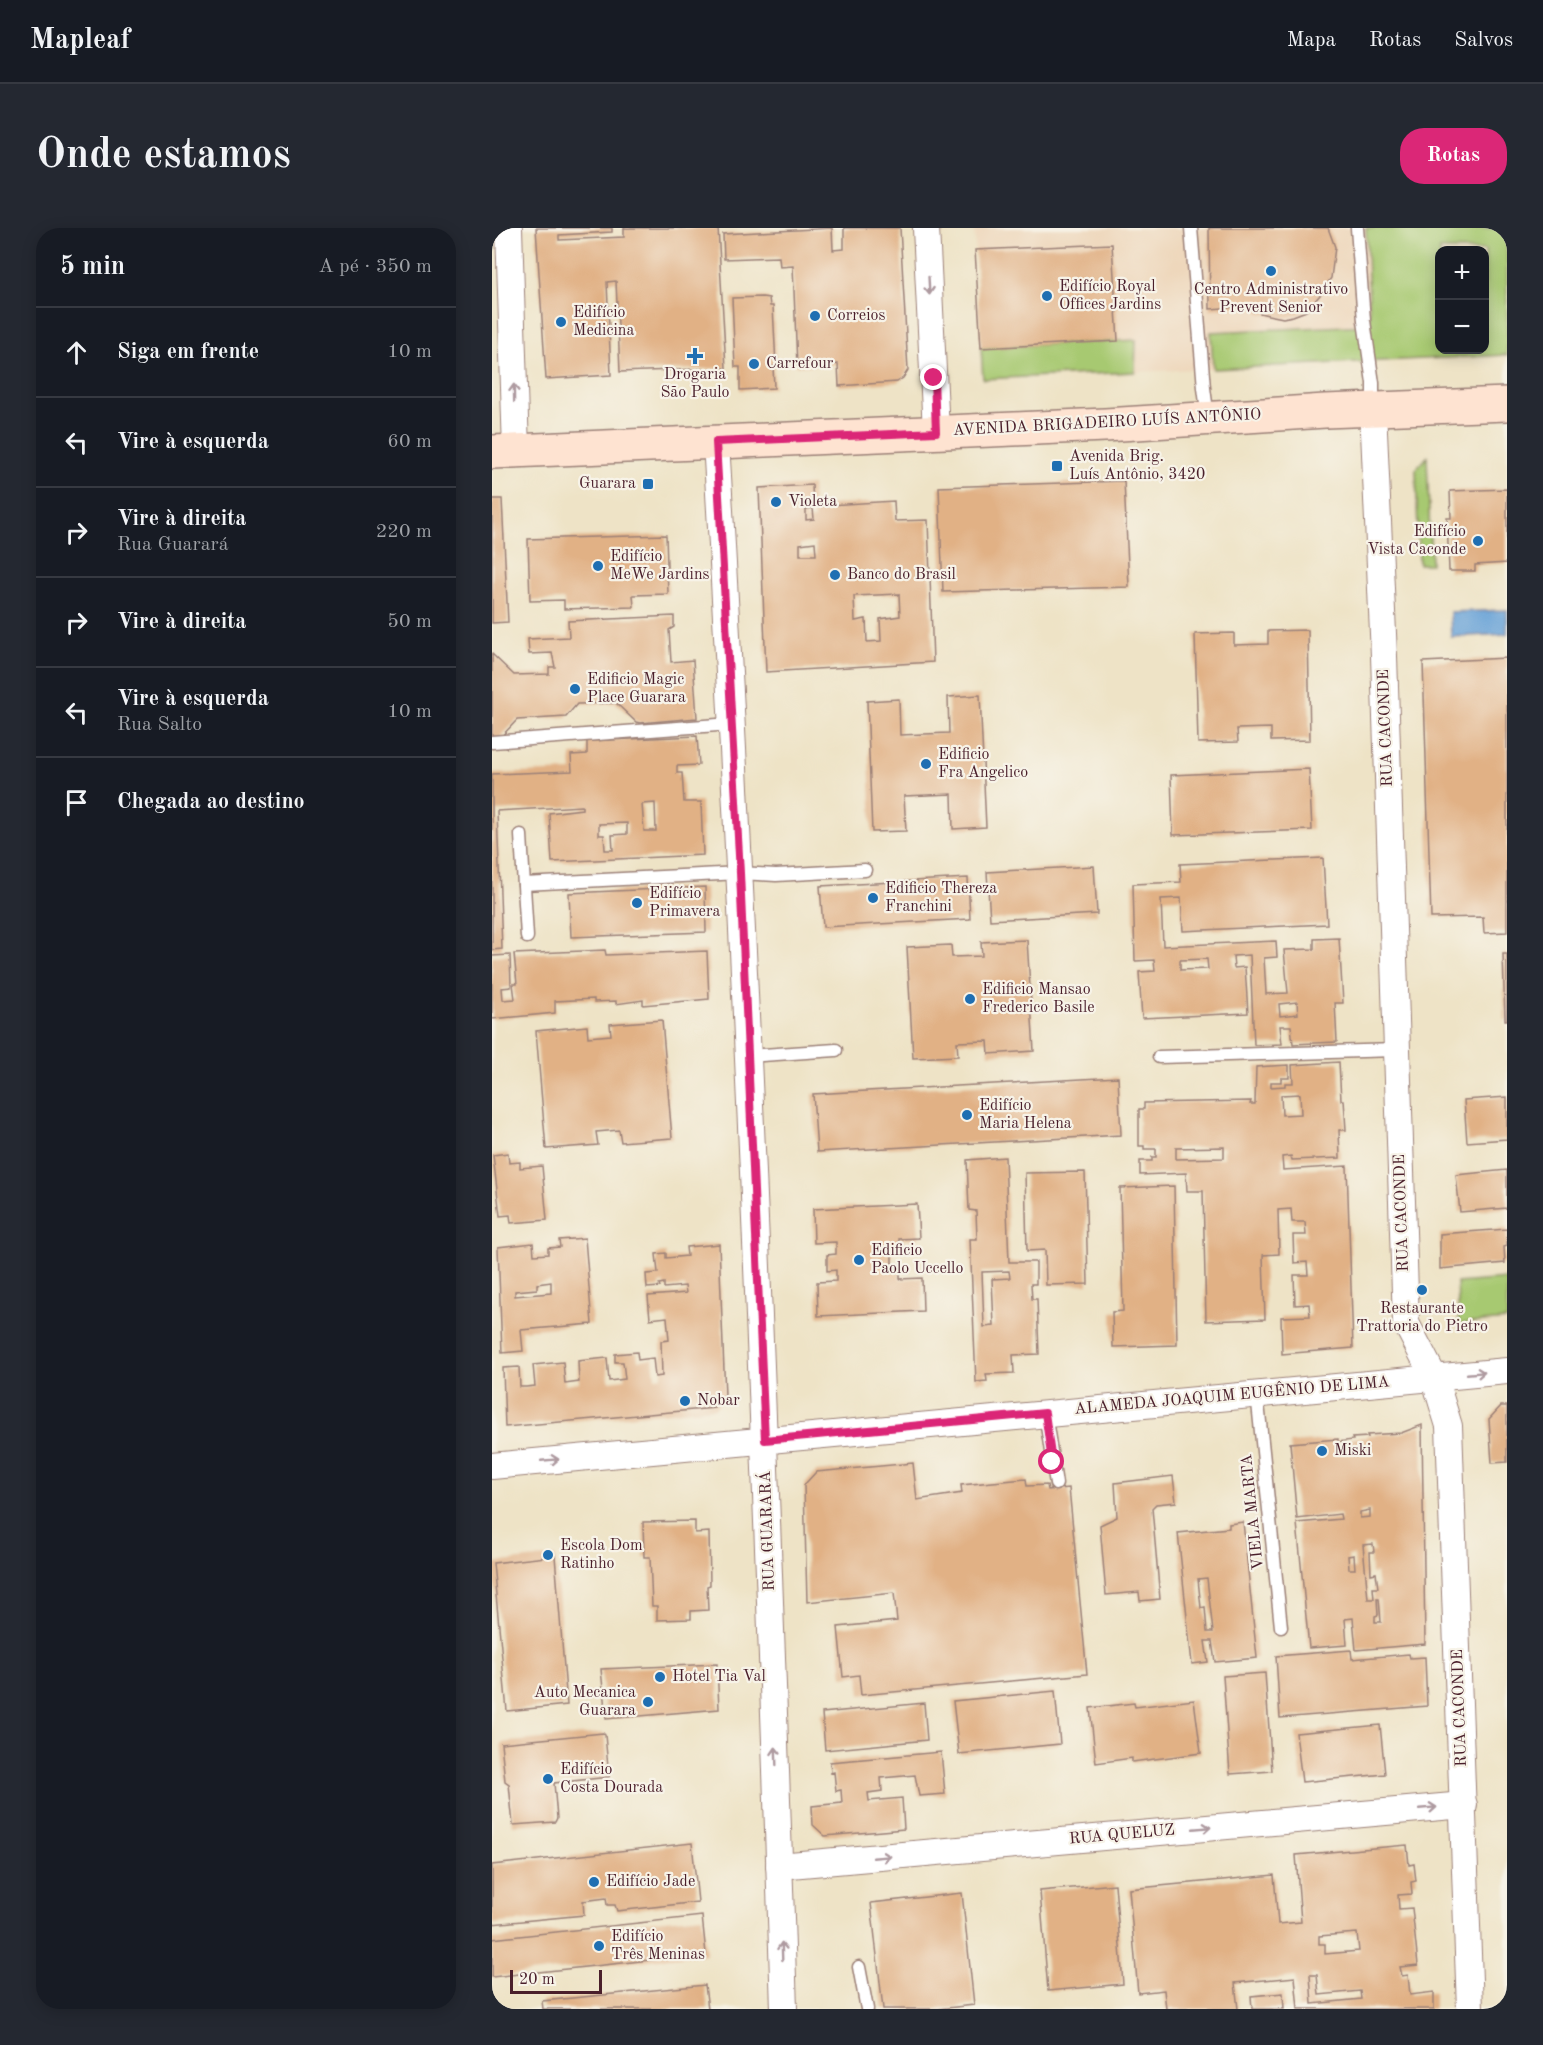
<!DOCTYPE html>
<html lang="pt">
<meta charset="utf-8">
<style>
:root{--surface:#171b24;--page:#242831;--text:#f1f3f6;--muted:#9ea1a6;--line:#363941;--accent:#db2777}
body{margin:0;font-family:"Old Standard TT",serif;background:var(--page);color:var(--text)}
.controls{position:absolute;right:18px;top:18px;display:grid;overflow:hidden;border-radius:12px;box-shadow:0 3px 15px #0003}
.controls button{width:54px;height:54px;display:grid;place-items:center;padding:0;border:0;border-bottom:2px solid var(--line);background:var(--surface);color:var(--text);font:30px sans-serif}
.scale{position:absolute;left:18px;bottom:15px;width:92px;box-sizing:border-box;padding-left:6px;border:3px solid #4a1f2b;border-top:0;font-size:16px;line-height:21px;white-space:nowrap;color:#4a1f2b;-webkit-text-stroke:4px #f7f3e8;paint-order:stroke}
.stop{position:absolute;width:18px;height:18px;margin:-14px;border:4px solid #db2777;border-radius:50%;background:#fff}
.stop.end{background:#db2777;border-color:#fff;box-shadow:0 2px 6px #0008}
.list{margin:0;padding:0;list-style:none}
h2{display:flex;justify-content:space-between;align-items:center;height:78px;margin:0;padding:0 24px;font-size:26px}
h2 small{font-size:20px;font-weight:400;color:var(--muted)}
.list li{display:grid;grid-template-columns:39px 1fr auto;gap:18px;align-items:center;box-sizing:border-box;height:90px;padding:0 24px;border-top:2px solid var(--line)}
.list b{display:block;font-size:22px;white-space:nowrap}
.list p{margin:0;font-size:20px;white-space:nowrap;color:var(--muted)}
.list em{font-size:20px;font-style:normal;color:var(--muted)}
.icon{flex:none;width:33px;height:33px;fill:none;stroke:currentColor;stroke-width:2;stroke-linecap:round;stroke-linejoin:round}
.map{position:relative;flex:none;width:1015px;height:1781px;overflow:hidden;border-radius:24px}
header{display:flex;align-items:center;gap:36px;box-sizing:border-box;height:84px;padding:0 30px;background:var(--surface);border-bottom:2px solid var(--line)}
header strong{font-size:28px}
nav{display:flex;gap:33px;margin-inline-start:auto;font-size:21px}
.intro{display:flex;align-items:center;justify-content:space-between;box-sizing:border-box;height:144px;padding:0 36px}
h1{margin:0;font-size:42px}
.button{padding:15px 27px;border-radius:24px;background:var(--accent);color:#fff;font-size:21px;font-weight:700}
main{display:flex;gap:36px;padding:0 36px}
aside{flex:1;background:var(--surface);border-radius:24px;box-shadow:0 3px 15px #0003}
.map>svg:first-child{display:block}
.built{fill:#eed7bb;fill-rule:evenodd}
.green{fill:#a7c971;stroke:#78744e;stroke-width:1.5;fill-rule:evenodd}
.water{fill:#68a2d7;stroke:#596081;stroke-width:1.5}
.building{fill:#e1b185;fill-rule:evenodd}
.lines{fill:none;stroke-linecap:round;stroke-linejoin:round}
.service-casing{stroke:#9c8178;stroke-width:15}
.minor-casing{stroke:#9c8178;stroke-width:28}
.secondary-casing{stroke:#9c8178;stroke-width:36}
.service{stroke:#fff;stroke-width:12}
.minor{stroke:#fff;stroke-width:26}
.secondary{stroke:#fee3d1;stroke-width:33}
.oneway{stroke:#ae9aa0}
.route{stroke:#db2777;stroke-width:8}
.poi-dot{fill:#1f6fb2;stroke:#f7f3e8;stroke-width:2}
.labels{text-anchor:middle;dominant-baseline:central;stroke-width:4.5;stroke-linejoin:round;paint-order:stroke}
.poi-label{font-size:16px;fill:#4a1f2b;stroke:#f7f3e8;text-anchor:start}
.street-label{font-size:16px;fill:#4a1f2b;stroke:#f7f3e8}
</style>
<header>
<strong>Mapleaf</strong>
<nav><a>Mapa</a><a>Rotas</a><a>Salvos</a></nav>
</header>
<div class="intro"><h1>Onde estamos</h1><a class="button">Rotas</a></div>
<main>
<aside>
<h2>5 min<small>A pé · 350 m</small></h2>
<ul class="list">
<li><svg class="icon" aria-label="ahead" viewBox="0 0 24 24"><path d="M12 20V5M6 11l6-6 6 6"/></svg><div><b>Siga em frente</b></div><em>10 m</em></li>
<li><svg class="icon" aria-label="left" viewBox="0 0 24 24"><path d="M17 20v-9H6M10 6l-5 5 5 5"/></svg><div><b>Vire à esquerda</b></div><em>60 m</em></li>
<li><svg class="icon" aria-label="right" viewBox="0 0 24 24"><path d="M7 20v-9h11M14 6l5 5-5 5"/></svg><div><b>Vire à direita</b><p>Rua Guarará</p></div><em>220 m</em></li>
<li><svg class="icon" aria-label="right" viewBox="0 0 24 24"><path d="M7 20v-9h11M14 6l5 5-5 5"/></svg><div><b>Vire à direita</b></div><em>50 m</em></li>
<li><svg class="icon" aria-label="left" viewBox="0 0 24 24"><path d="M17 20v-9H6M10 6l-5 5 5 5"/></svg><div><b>Vire à esquerda</b><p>Rua Salto</p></div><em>10 m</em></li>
<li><svg class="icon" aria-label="arrive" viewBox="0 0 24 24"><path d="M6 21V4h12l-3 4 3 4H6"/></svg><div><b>Chegada ao destino</b></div></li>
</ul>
</aside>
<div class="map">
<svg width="1015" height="1781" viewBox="0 0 1015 1781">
<rect width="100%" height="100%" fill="#f7f3e8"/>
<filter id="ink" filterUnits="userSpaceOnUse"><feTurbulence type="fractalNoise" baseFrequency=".0167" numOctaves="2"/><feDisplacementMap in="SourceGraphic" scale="12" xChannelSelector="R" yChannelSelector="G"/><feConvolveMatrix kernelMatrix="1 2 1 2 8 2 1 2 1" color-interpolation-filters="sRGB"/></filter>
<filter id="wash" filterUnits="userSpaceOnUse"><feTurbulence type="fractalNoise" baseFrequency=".008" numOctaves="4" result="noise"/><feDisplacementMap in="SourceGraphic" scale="24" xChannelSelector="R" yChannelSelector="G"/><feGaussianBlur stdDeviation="1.35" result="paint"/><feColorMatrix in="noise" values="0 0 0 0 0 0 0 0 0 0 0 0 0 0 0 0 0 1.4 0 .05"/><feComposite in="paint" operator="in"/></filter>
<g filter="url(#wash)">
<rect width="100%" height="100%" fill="#eee3c6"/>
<!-- built -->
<path class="built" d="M482 0H1015V127L491 151ZM948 22H993V122H948Z"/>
<!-- green -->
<g class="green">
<path d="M874 0H1015V127L721 141 719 104 878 97ZM948 22H993V122H948Z"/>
<polygon points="644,112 643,144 491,151 489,120"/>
<polygon points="935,229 939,336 927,336 924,241"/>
<polygon points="1015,1051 1015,1092 967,1096 965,1055"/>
</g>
<!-- water -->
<polygon class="water" points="1015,382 1015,406 959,409 958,384"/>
<g id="blocks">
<!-- building -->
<g class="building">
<polygon points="44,0 120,0 120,4 67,7 67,12 132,9 132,0 226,0 234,140 128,144 124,53 115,54 119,147 54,151"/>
<polygon points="340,0 341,22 352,21 352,0 408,0 416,142 411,150 405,154 347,158 346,136 305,138 301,38 288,39 287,29 232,31 231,6"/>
<polygon points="717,0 836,0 843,19 839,50 828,67 814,83 801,88 791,90 776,87 768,85 761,78 718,81"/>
<polygon points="620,16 626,113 489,120 483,22"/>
<polygon points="270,69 277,70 278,78 281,78 284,138 281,138 282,160 248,162 248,139 243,139 240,70"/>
<polygon points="632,253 637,359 451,364 447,259"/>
<path d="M320 257 321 278 402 273 403 293 436 292 441 434 274 444 267 260ZM321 280 322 291 314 292V281ZM323 314 324 327H308V316ZM407 366 408 388 388 391 389 413 375 414 374 391 363 393 362 368Z"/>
<polygon points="1015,261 1015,335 983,337 983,343 957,343 955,290 959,290 958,263"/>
<polygon points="0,271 10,271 16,394 0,395"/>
<polygon points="174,307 176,366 141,367 142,379 72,381 72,372 38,373 36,311"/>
<polygon points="182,388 182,399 177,402 179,434 201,432 205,490 148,495 144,494 124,475 85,476 74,489 25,492 5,513 0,510 0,426 22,447 57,446 57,439 63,439 60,425 37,426 36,411 77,409 76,393"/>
<polygon points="816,402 818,512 779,513 779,500 745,501 746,514 706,515 703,406 742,405 742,417 776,416 776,403"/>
<polygon points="1015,430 1015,704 992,705 991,689 939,690 931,434"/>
<polygon points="488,467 494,599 461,601 460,566 412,568 414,603 380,604 375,473 407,471 408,507 457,505 456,469"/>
<path d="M205 508 207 537 185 538V545H190L192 574H209L211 627 60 634 57 585 90 581V578L5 583 10 721 0 722V546L80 543 79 527 95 526V513ZM163 575 164 603H152L150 576ZM135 595V606L120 607 121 622H113L112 607H107V596Z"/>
<polygon points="817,541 820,602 681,607 679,547"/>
<path d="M831 630 835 696 691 703 689 670 669 671 671 718 784 713 785 729 772 730 774 766 796 765 792 722 822 721V711L847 710 851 775H843L845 814 801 816 799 798H788L790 816 762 817 758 727 741 728 742 740 753 739 756 785 650 790 647 744 663 743 662 732 643 733 641 656 689 654 688 636ZM715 731 716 741 688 742V732ZM805 774 806 786 788 788 787 776Z"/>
<polygon points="602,638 605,686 498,692 495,644"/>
<polygon points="476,650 478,691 331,699 328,658"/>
<polygon points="213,659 214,704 79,709 77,665"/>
<polygon points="535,712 542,823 497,826 496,813 465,814 466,828 421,830 415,719 459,717 460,729 490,728 489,714"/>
<polygon points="113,722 114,727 215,723 217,771 151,777 151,772 124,776 124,773 102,774 102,771 63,773 63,785 0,791 0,728 18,727 19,759 10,760 11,772 23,771 21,756 25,756 22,726"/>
<polygon points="1011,726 1015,726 1015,792 1013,792"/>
<polygon points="170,792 180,910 129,914 127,902 104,904 106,917 54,921 44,803 95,798 96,809 119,807 118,796"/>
<path d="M847 834 849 872H852L854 902H847L848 930 800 932 799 928 790 929 791 942 855 938 861 1120 790 1126 789 1089 818 1088 817 1076 803 1077 802 1047H816L815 1034 802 1035 801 1007H814L813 994H800L799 981 786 982 787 1026 771 1027 773 1091 714 1093 711 963H695L694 945 648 947V933H660V929H664V921H652V918H647V881H652V875L759 873 758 876H763L764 839 797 837V850H789V854H779V859L793 858V855H801L800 837ZM808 866 809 886 790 887 789 867ZM732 919V930L684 931V920Z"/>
<polygon points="626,849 629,907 325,924 321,866"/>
<polygon points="1015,869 1015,911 975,914 972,872"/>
<polygon points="16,925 17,935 28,934 28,940 50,938 55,992 19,995 18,987 8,988 1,927"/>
<path d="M513 929 517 1034H544V1056H539L540 1071H545L547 1126 521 1127 522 1145 494 1146 495 1153 484 1154 478 1011H485L484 983 477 982 475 932ZM517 1043 518 1050 500 1051 502 1098 492 1099 490 1044Z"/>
<polygon points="1015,942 1015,980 968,984 964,947"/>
<polygon points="593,944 596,1056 554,1057 553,1022 535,1023 533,945"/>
<polygon points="682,958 685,1117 621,1119 620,1084 631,1083 628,960"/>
<polygon points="425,976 427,1010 407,1011 408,1023 400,1023 400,1037 408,1037 408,1051 430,1050 431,1083 326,1088 325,1054 344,1053 344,1042 335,1043 335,1027 344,1026 344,1014 322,1015 321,981"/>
<polygon points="1015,1001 1015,1018 1012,1019 1013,1035 948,1041 948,1006"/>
<path d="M93 1010 100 1096 29 1102 31 1123 10 1125 6 1019 41 1015 42 1027 56 1026V1020L68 1019 67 1012ZM59 1054V1065L23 1068V1063L45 1061V1056Z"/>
<polygon points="227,1016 233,1168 223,1180 13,1199 11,1140 27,1139 28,1159 34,1159 43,1158 41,1137 71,1134 73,1156 87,1154 86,1133 115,1130 117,1153 133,1151 131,1134 123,1134 123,1126 145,1124 146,1132 161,1130 163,1149 170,1148 169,1113 177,1112 175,1089 158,1091 156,1068 194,1065 193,1058 172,1060 172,1055 167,1056 168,1059 155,1060 154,1046 166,1045 164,1026 174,1025 174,1030 195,1028 194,1019"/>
<polygon points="1009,1178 1015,1178 1015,1234 1000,1235 997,1191"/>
<path d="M930 1197 933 1416 864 1422 861 1390 853 1391 855 1417 817 1420 805 1295 849 1291 848 1286 805 1291 798 1215 846 1211V1214L861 1212 860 1210 876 1209 875 1207 909 1205ZM878 1282V1289L868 1290V1284ZM881 1316 882 1324H878L879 1346 884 1345 886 1360H881L882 1371H876L871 1317ZM862 1327 863 1341H857L856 1328ZM885 1371H887L889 1394H883V1388L886 1387Z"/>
<polygon points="421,1235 425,1272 470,1265 469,1257 534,1251 535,1258 555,1257 556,1262 577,1260 595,1446 369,1467 367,1447 351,1449 346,1399 405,1393 402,1365 315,1374 312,1257 324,1244"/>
<polygon points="681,1248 684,1274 664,1276 660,1280 668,1371 648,1373 647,1364 614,1367 608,1297 625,1289 623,1255"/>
<polygon points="203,1293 203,1305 217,1304 218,1357 215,1358 216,1382 199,1383 199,1391 165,1392 165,1378 160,1378 158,1329 152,1329 151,1294"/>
<path d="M751 1294 765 1430 723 1434 720 1413H713L716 1434 700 1436 686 1305 737 1300V1296ZM715 1350 721 1404H715L713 1379 709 1380 706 1351Z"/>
<polygon points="63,1328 75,1477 15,1483 1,1335"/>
<polygon points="859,1422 860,1431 917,1426 918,1430 933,1429 935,1478 788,1490 784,1428"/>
<polygon points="225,1436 227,1481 114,1491 109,1441"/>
<polygon points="773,1445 780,1543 738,1546 731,1448"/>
<polygon points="563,1463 568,1516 467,1526 461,1473"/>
<polygon points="702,1472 709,1525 640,1534 640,1530 604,1535 598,1480 642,1475 643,1479"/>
<polygon points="432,1475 435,1512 333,1522 330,1485"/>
<polygon points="888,1497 893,1546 810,1554 804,1505"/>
<polygon points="111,1505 113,1507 117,1549 62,1555 65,1590 63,1594 21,1597 17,1556 13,1553 9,1515"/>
<polygon points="449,1524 453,1566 427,1568 423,1547 389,1550 390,1563 376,1565 377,1573 410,1570 412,1601 333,1608 321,1597 320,1578 350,1575 349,1562 344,1563 342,1544 339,1545 338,1534"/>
<polygon points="200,1615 206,1674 125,1683 123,1677 115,1677 114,1670 91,1673 92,1687 0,1696 0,1637"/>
<path d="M915 1617 917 1637 922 1636 924 1653 919 1654 920 1666 906 1667 907 1681 920 1680 926 1737 908 1739 910 1748 916 1747 918 1767 942 1764V1781H806L803 1749 743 1755 746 1781H674L672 1762 646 1765 637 1661 782 1647 786 1696 809 1694 804 1627ZM865 1705 867 1723 833 1726V1716H827V1708ZM818 1747H825L827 1767 868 1763 869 1771 820 1776Z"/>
<polygon points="623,1656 631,1756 556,1763 548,1663"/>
<polygon points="470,1665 482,1777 445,1781 391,1781 379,1675"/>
<polygon points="210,1688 214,1726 0,1749 0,1711"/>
<polygon points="213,1757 216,1781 51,1781 50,1773"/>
<polygon points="791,1765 792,1781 760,1781 759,1768"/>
</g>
</g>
</g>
<g filter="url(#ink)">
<use href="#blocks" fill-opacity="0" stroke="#9c8178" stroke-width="1.5"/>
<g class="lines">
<defs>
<g id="service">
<polyline points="699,0 712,160 716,190"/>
<polyline points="865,0 872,93 881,155 881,180"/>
<polyline points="0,514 239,496"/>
<polyline points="29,607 35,709"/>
<polyline points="32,656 248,645 284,647 373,642"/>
<polyline points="256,828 344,822"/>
<polyline points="667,829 904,822"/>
<polyline points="765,1165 789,1399"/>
<polyline points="553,1185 564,1256"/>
<polyline points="367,1739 375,1781"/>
</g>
<g id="minor">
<polyline points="17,0 24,223"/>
<polyline points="434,0 444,204"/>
<polyline points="881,181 892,428 914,1095 942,1149 957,1198 978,1781"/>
<path d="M224 214C255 736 275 1258 292 1781"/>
<polyline points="0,1238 1015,1143"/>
<polyline points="287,1638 972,1577"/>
</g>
<polyline id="secondary" points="0,224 613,197 833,183 1015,176"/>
</defs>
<!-- service casing -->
<use href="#service" class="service-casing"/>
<!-- minor casing -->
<use href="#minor" class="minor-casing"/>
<!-- secondary casing -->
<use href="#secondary" class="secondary-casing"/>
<!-- service -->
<use href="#service" class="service"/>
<!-- minor -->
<use href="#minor" class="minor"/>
<!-- secondary -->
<use href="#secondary" class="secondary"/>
</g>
<!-- one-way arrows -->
<defs><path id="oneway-shaft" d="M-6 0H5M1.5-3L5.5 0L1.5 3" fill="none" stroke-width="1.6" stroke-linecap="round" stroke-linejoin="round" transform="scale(1.5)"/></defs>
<g class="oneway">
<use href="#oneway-shaft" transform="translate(437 58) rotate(87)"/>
<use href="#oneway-shaft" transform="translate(22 165) rotate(-91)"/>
<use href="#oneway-shaft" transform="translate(984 1145) rotate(-5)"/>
<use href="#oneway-shaft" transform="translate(58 1232) rotate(-5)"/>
<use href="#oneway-shaft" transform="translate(284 1528) rotate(-92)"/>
<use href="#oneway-shaft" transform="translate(936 1580) rotate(-5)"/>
<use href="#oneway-shaft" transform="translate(710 1600) rotate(-5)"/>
<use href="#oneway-shaft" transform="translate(390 1629) rotate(-5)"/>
<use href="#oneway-shaft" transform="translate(290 1723) rotate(-92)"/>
</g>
</g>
<g class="lines" filter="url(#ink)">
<!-- route -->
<polyline class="route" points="442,150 444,204 224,214 248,645 273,1212 553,1185 560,1234"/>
</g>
<!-- markers -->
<g class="poi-dot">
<circle cx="779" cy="43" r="6"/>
<circle cx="555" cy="68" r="6"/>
<circle cx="323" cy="88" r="6"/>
<circle cx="69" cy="94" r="6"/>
<path d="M200 119h6v6h6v6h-6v6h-6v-6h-6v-6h6z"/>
<circle cx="262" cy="136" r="6"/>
<rect x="559" y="232" width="12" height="12" rx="3"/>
<rect x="150" y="250" width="12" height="12" rx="3"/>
<circle cx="284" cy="274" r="6"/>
<circle cx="986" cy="313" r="6"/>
<circle cx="106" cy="338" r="6"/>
<circle cx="343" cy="347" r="6"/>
<circle cx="83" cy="461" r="6"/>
<circle cx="434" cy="536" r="6"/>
<circle cx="381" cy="670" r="6"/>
<circle cx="145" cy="675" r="6"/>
<circle cx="478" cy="771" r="6"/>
<circle cx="475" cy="887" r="6"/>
<circle cx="367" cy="1032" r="6"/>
<circle cx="930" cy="1062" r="6"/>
<circle cx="193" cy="1173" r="6"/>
<circle cx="830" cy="1223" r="6"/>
<circle cx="56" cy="1327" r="6"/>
<circle cx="168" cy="1449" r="6"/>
<circle cx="156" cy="1474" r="6"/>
<circle cx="56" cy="1551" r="6"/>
<circle cx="102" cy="1654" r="6"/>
<circle cx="107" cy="1718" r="6"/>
</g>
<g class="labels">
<!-- poi labels -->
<g class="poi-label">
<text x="567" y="59">Edifício Royal<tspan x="567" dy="18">Offices Jardins</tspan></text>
<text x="779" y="62" text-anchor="middle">Centro Administrativo<tspan x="779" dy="18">Prevent Senior</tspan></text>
<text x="81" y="85">Edifício<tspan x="81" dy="18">Medicina</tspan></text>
<text x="335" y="88">Correios</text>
<text x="274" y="136">Carrefour</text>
<text x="203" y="147" text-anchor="middle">Drogaria<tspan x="203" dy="18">São Paulo</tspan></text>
<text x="577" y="229">Avenida Brig.<tspan x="577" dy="18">Luís Antônio, 3420</tspan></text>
<text x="144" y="256" text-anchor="end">Guarara</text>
<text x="296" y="274">Violeta</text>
<text x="974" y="304" text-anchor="end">Edifício<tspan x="974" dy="18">Vista Caconde</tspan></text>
<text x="118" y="329">Edifício<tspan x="118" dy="18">MeWe Jardins</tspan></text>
<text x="355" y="347">Banco do Brasil</text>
<text x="95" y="452">Edificio Magic<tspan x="95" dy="18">Place Guarara</tspan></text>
<text x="446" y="527">Edificio<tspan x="446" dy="18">Fra Angelico</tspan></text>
<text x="393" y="661">Edificio Thereza<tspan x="393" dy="18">Franchini</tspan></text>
<text x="157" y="666">Edifício<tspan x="157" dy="18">Primavera</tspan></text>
<text x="490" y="762">Edificio Mansao<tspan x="490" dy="18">Frederico Basile</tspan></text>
<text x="487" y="878">Edifício<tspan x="487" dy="18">Maria Helena</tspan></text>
<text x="379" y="1023">Edificio<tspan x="379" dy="18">Paolo Uccello</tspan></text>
<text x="930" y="1081" text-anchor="middle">Restaurante<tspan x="930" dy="18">Trattoria do Pietro</tspan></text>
<text x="205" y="1173">Nobar</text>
<text x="842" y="1223">Miski</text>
<text x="68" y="1318">Escola Dom<tspan x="68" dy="18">Ratinho</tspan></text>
<text x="180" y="1449">Hotel Tia Val</text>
<text x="144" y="1465" text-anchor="end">Auto Mecanica<tspan x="144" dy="18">Guarara</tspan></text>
<text x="68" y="1542">Edifício<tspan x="68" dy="18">Costa Dourada</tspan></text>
<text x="114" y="1654">Edifício Jade</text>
<text x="119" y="1709">Edifício<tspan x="119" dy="18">Três Meninas</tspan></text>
</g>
<!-- street labels -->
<g class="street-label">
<text transform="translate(615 195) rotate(-3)">AVENIDA BRIGADEIRO LUÍS ANTÔNIO</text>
<text transform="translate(894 500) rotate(-92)">RUA CACONDE</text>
<text transform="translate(910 985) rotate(-92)">RUA CACONDE</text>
<text transform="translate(740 1168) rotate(-5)">ALAMEDA JOAQUIM EUGÊNIO DE LIMA</text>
<text transform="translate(761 1284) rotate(-96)">VIELA MARTA</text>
<text transform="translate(276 1303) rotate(-92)">RUA GUARARÁ</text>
<text transform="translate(968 1480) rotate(-92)">RUA CACONDE</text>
<text transform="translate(630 1607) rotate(-5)">RUA QUELUZ</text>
</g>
</g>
</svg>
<div class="controls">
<button>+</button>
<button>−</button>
</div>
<div class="scale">20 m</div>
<div class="stop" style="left:560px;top:1234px"></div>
<div class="stop end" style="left:442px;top:150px"></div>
</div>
</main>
